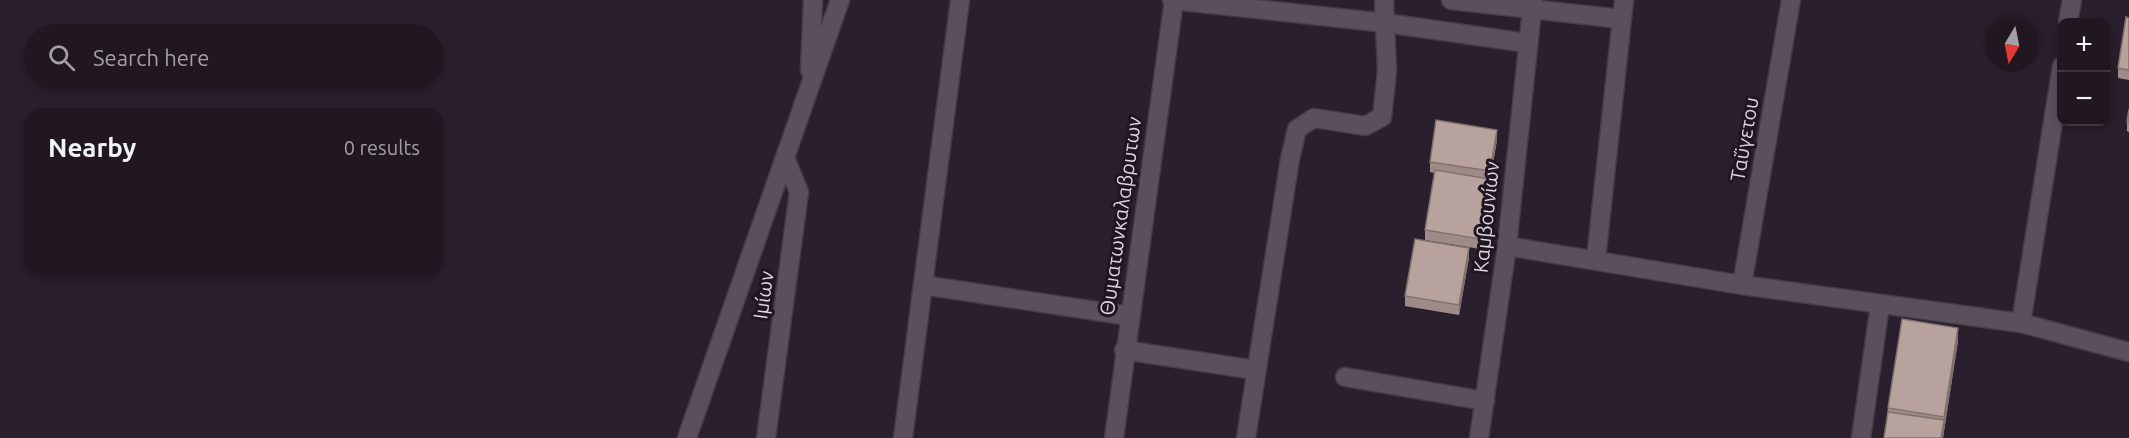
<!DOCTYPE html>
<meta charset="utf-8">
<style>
:root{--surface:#201721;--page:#2d242e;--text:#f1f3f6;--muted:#a29fa5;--line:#3d363f}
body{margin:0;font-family:Ubuntu,sans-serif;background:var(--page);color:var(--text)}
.controls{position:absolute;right:18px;top:18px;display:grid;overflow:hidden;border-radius:12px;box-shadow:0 3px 9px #0003}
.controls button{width:54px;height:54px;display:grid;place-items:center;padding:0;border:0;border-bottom:2px solid var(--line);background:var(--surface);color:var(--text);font:30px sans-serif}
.compass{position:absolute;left:1985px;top:18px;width:54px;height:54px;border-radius:50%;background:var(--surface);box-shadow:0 3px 9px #0003;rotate:190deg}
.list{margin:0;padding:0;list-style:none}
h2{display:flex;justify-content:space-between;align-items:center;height:78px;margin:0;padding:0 24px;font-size:26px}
h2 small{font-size:20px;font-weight:400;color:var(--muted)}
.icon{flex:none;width:33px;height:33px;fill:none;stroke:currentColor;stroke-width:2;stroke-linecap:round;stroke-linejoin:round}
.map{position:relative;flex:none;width:2129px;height:438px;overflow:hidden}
.search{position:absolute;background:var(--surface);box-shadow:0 3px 9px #0003;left:24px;top:24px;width:420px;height:66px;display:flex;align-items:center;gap:15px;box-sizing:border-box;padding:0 21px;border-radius:33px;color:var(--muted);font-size:22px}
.panel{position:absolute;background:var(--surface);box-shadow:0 3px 9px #0003;left:24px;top:108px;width:420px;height:168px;border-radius:18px}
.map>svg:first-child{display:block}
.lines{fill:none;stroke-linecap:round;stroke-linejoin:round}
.street-casing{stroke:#433a44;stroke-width:21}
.street{stroke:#5b4f5d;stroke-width:18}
.wall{fill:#9e8b88}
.shaded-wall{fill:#81716f}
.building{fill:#b8a29e;stroke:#81716f;stroke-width:1.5}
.labels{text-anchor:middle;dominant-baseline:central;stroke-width:6;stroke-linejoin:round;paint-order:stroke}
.street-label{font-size:20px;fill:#ddd6de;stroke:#201622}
</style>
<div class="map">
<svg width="2129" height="438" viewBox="0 0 2129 438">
<rect width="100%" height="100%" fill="#2a1f2c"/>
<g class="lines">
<defs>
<g id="street">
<polyline points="1172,0 1386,23 1527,43"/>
<polyline points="1451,0 1621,19"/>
<polyline points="2068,22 2072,0"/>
<polyline points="810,70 813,0"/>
<polyline points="1507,246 1742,285 2021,323 2129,352"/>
<polyline points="1596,259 1624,0"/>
<polyline points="923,285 1129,316"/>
<polyline points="1742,285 1791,0"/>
<polyline points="2021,323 2062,66"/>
<polyline points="1124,350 1255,370"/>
<polyline points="1345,377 1485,401"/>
<polyline points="687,438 840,0"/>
<polyline points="766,438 799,192 786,160"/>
<polyline points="903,438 960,0"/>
<polyline points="1114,438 1174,0"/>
<polyline points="1246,438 1290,159 1297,129 1314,118 1365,126 1382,117 1387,71 1384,0"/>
<polyline points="1479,438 1507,246 1533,0"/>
<polyline points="1861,438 1880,305"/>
</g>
</defs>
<!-- street casing -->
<use href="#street" class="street-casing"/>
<!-- street -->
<use href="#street" class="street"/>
</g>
<!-- wall -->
<g class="wall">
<polygon points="2129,18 2129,80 2118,78 2118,68"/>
<polygon points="2129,109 2129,132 2127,131 2127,121"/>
<polygon points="1497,140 1490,181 1490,190 1480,249 1425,240 1425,230 1434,173 1430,172 1430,162"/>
<polygon points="1469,258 1459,315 1405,306 1405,296"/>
<polygon points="1958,341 1943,438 1884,438 1888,408"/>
</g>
<!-- shaded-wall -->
<g class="shaded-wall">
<polygon points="1497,130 1497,140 1490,181 1490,171"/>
<polygon points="1490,179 1490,190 1480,249 1480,239"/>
<polygon points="1469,248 1469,258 1459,315 1459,305"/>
<polygon points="1958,328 1958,341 1943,438 1941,438"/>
</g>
<!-- building -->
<g class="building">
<polygon points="2126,17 2129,18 2129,70 2118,68"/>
<polygon points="2129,109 2129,122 2127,121"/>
<polygon points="1436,120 1497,130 1490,171 1430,162"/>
<polygon points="1435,170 1490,179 1480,239 1425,230"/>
<polygon points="1415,239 1469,248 1459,305 1405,296"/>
<polygon points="1902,319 1958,328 1944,417 1888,408"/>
<polygon points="1888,412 1944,420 1941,438 1884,438"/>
</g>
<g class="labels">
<!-- street labels -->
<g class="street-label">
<text transform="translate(1744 139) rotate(-80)">Ταΰγετου</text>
<text transform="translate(1120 216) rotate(-82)">Θυματωνκαλαβρυτων</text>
<text transform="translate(1486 217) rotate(-84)">Καμβουνίων</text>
<text transform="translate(763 295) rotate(-82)">Ιμίων</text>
</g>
</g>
</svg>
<div class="controls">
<button>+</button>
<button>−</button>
</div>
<svg class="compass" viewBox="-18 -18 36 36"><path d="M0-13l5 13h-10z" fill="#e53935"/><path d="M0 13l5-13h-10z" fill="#a29fa5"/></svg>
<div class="search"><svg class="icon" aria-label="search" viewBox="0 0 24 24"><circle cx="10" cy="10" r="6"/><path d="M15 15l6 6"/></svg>Search here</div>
<section class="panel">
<h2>Nearby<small>0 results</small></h2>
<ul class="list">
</ul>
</section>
</div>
